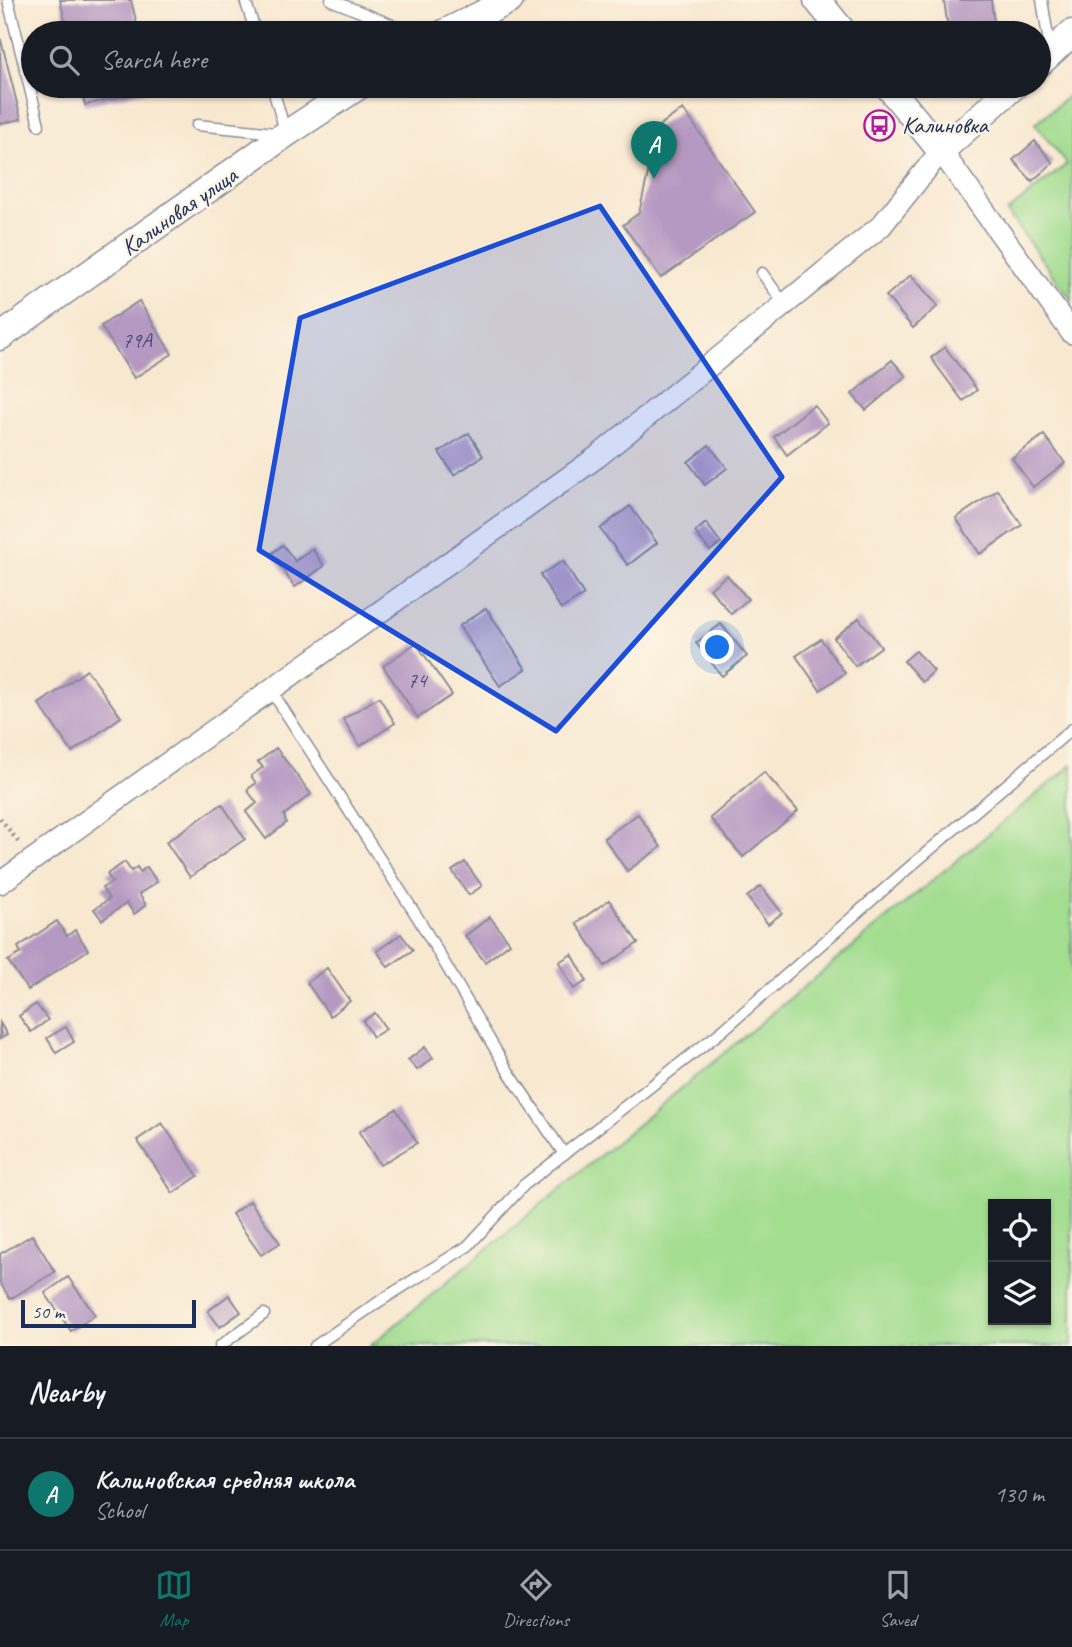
<!DOCTYPE html>
<meta charset="utf-8">
<style>
:root{--surface:#171b24;--page:#20242c;--text:#f1f3f6;--muted:#9ea1a6;--line:#363941;--accent:#0f766e}
body{margin:0;font-family:Caveat,sans-serif;background:var(--page);color:var(--text)}
.controls{position:absolute;right:21px;bottom:21px;display:grid;overflow:hidden;border-radius:0px;box-shadow:0 2px 5px #0004}
.controls button{width:63px;height:63px;display:grid;place-items:center;padding:0;border:0;border-bottom:2px solid var(--line);background:var(--surface);color:var(--text);font:35px sans-serif}
.scale{position:absolute;left:21px;bottom:18px;width:175px;box-sizing:border-box;padding-left:7px;border:4px solid #1b2f5e;border-top:0;font-size:19px;line-height:24px;white-space:nowrap;color:#1b2f5e;-webkit-text-stroke:5px #fcf5e5;paint-order:stroke}
.you{position:absolute;left:718px;top:648px;width:24px;height:24px;margin:-18px;border:5px solid #fff;border-radius:50%;background:#1a73e8;box-shadow:0 0 0 10px #1a73e833}
.badge{display:grid;place-items:center;width:46px;height:46px;border-radius:50%;background:var(--accent);color:#fff;font-size:23px;font-weight:700}
.pin{position:absolute;translate:-50% -58px;filter:drop-shadow(0 2px 4px #0008)}
.pin::after{content:'';position:absolute;top:37px;width:24px;height:21px;background:inherit;clip-path:polygon(0 0,100% 0,50% 100%)}
.list{margin:0;padding:0;list-style:none}
h2{display:flex;justify-content:space-between;align-items:center;height:91px;margin:0;padding:0 28px;font-size:30px}
h2 small{font-size:23px;font-weight:400;color:var(--muted)}
.list li{display:grid;grid-template-columns:46px 1fr auto;gap:21px;align-items:center;box-sizing:border-box;height:112px;padding:0 28px;border-top:2px solid var(--line)}
.list b{display:block;font-size:26px;white-space:nowrap}
.list p{margin:0;font-size:23px;white-space:nowrap;color:var(--muted)}
.list em{font-size:23px;font-style:normal;color:var(--muted)}
.icon{flex:none;width:38px;height:38px;fill:none;stroke:currentColor;stroke-width:2;stroke-linecap:round;stroke-linejoin:round}
.map{position:relative;flex:none;width:1072px;height:1346px;overflow:hidden}
.search{position:absolute;background:var(--surface);box-shadow:0 2px 5px #0004;left:21px;right:21px;top:21px;height:77px;display:flex;align-items:center;gap:18px;box-sizing:border-box;padding:0 24px;border-radius:38px;color:var(--muted);font-size:26px}
.sheet{height:203px;background:var(--surface)}
nav{display:flex;justify-content:space-around;align-items:center;box-sizing:border-box;height:98px;border-top:2px solid var(--line);background:var(--surface);font-size:19px;color:var(--muted)}
nav a{display:grid;justify-items:center;gap:4px}
nav .on{color:var(--accent)}
.map>svg:first-child{display:block}
.green{fill:#a2dd90;stroke:#5e8677;stroke-width:2;fill-rule:evenodd}
.building{fill:#b699c2}
.lines{fill:none;stroke-linecap:round;stroke-linejoin:round}
.service-casing{stroke:#8a8c97;stroke-width:13}
.minor-casing{stroke:#8a8c97;stroke-width:24}
.tertiary-casing{stroke:#8a8c97;stroke-width:29}
.path{stroke:#8a8c97;stroke-width:4.5;stroke-dasharray:2 5;stroke-linecap:butt}
.service{stroke:#fff;stroke-width:10}
.minor{stroke:#fff;stroke-width:21}
.tertiary{stroke:#fff;stroke-width:26}
.marked{fill:#1d4ed8;fill-opacity:0.2;stroke:#1d4ed8;stroke-width:5;stroke-linejoin:round}
.labels{text-anchor:middle;dominant-baseline:central;stroke-width:5;stroke-linejoin:round;paint-order:stroke}
.number-label{font-size:21px;fill:#424a77}
.poi-label{font-size:24px;fill:#1b2f5e;stroke:#fcf5e5;text-anchor:start}
.street-label{font-size:24px;fill:#1b2f5e;stroke:#fcf5e5}
</style>
<div class="map">
<svg width="1072" height="1346" viewBox="0 0 1072 1346">
<rect width="100%" height="100%" fill="#fcf5e5"/>
<filter id="ink" filterUnits="userSpaceOnUse"><feTurbulence type="fractalNoise" baseFrequency=".0143" numOctaves="2"/><feDisplacementMap in="SourceGraphic" scale="14" xChannelSelector="R" yChannelSelector="G"/><feConvolveMatrix kernelMatrix="1 2 1 2 8 2 1 2 1" color-interpolation-filters="sRGB"/></filter>
<filter id="wash" filterUnits="userSpaceOnUse"><feTurbulence type="fractalNoise" baseFrequency=".00686" numOctaves="4" result="noise"/><feDisplacementMap in="SourceGraphic" scale="28" xChannelSelector="R" yChannelSelector="G"/><feGaussianBlur stdDeviation="1.57" result="paint"/><feColorMatrix in="noise" values="0 0 0 0 0 0 0 0 0 0 0 0 0 0 0 0 0 1.4 0 .05"/><feComposite in="paint" operator="in"/></filter>
<g filter="url(#wash)">
<rect width="100%" height="100%" fill="#f8e8d0"/>
<!-- green -->
<g class="green">
<polygon points="1072,93 1072,301 1007,212 1067,164 1035,124"/>
<path d="M1072 765V1346H370ZM993 1204H1046V1320H993Z"/>
</g>
<g id="blocks">
<!-- building -->
<g class="building">
<polygon points="60,0 131,0 139,33 68,33"/>
<polygon points="944,0 991,0 994,22 948,29"/>
<polygon points="1,40 21,119 0,124 0,41"/>
<polygon points="80,86 151,86 152,90 85,105"/>
<polygon points="683,109 755,212 661,278 623,225 639,213 652,156 640,139"/>
<polygon points="1035,141 1053,163 1032,181 1013,160"/>
<polygon points="911,275 938,306 913,328 886,296"/>
<polygon points="139,301 172,354 134,378 101,326"/>
<polygon points="945,347 977,390 963,401 931,358"/>
<polygon points="892,360 906,376 866,410 852,394"/>
<polygon points="814,405 828,423 787,455 774,437"/>
<polygon points="469,433 483,456 454,475 439,452"/>
<polygon points="1044,435 1065,463 1033,487 1012,458"/>
<polygon points="709,445 727,468 705,485 688,462"/>
<polygon points="998,490 1022,525 980,554 956,518"/>
<polygon points="630,506 657,543 628,565 600,529"/>
<polygon points="706,523 721,543 710,551 695,532"/>
<polygon points="283,545 295,561 312,549 324,566 295,587 271,554"/>
<polygon points="563,561 584,595 561,609 540,575"/>
<polygon points="727,575 748,599 731,614 710,589"/>
<polygon points="486,608 526,669 500,686 459,626"/>
<polygon points="859,618 881,647 855,666 834,638"/>
<polygon points="721,624 747,656 722,676 696,643"/>
<polygon points="821,639 845,673 820,690 796,656"/>
<polygon points="416,643 452,695 418,718 383,666"/>
<polygon points="916,651 934,671 922,682 904,661"/>
<polygon points="87,670 121,717 72,752 39,704"/>
<polygon points="379,697 395,723 360,746 343,719"/>
<polygon points="276,748 311,794 284,815 286,823 266,839 246,812 257,803 247,790 256,783 251,776 263,767 258,762"/>
<polygon points="764,772 798,811 743,857 710,818"/>
<polygon points="222,804 245,839 190,877 166,842"/>
<polygon points="638,814 661,847 627,871 604,838"/>
<polygon points="125,862 131,871 137,867 140,872 147,867 157,882 139,894 146,905 134,914 127,903 102,920 94,909 109,899 102,888 112,882 107,874"/>
<polygon points="465,862 482,886 469,895 452,871"/>
<polygon points="761,886 782,913 768,924 747,897"/>
<polygon points="609,900 638,943 605,966 576,923"/>
<polygon points="490,917 510,943 485,962 465,936"/>
<polygon points="57,921 67,936 75,930 88,950 28,990 8,961 21,953 18,947"/>
<polygon points="401,934 413,950 388,967 377,951"/>
<polygon points="572,954 587,981 574,989 559,962"/>
<polygon points="327,968 350,1001 330,1016 307,983"/>
<polygon points="36,1004 48,1020 31,1032 19,1016"/>
<polygon points="375,1013 386,1029 373,1037 363,1021"/>
<polygon points="0,1023 7,1035 0,1039"/>
<polygon points="66,1027 74,1042 56,1053 47,1038"/>
<polygon points="425,1047 433,1058 417,1070 408,1060"/>
<polygon points="396,1109 417,1143 380,1165 359,1132"/>
<polygon points="162,1123 198,1176 173,1193 137,1140"/>
<polygon points="250,1201 280,1243 261,1255 232,1214"/>
<polygon points="32,1235 55,1272 10,1299 0,1283 0,1254"/>
<polygon points="68,1277 95,1315 71,1331 45,1293"/>
<polygon points="229,1295 241,1312 220,1327 208,1311"/>
</g>
</g>
</g>
<g filter="url(#ink)">
<use href="#blocks" fill-opacity="0" stroke="#8a8c97" stroke-width="2"/>
<g class="lines">
<defs>
<g id="service">
<polyline points="8,0 39,125"/>
<polyline points="245,0 256,33"/>
<polyline points="331,0 390,24 403,33"/>
<polyline points="1042,0 1050,49"/>
<polyline points="197,125 286,134 272,86"/>
<polyline points="762,273 785,305"/>
<polyline points="271,690 418,918 508,1071 564,1154"/>
<polyline points="220,1346 264,1314"/>
<polyline points="315,1346 380,1301 468,1246 524,1185 722,1031 912,865 1072,729"/>
</g>
<polyline id="minor" points="0,883 597,457 881,226 941,151 1072,333"/>
<g id="tertiary">
<polyline points="817,0 844,33"/>
<polyline points="444,33 510,0"/>
<polyline points="1039,64 1072,33"/>
<polyline points="888,86 941,151 1014,86"/>
<polyline points="0,337 286,134 359,86"/>
</g>
</defs>
<!-- service casing -->
<use href="#service" class="service-casing"/>
<!-- minor casing -->
<use href="#minor" class="minor-casing"/>
<!-- tertiary casing -->
<use href="#tertiary" class="tertiary-casing"/>
<!-- path -->
<polyline class="path" points="0,818 19,843"/>
<!-- service -->
<use href="#service" class="service"/>
<!-- minor -->
<use href="#minor" class="minor"/>
<!-- tertiary -->
<use href="#tertiary" class="tertiary"/>
</g>
</g>
<!-- marked area -->
<path class="marked" d="M600 206 782 477 556 731 259 550 300 318Z"/>
<!-- icons -->
<defs>
<symbol id="bus-ring" viewBox="-11 -11 22 22"><circle r="9.5" fill="#fcf5e5" stroke="#b5179e" stroke-width="1.5"/><path d="M-5-6H5V4H4V6H2V4H-2V6H-4V4H-5ZM-3.5-4V0h7V-4ZM-3.5 1.2v1.5H-2V1.2ZM2 1.2v1.5H3.5V1.2Z" fill="#b5179e"/></symbol>
</defs>
<g fill-rule="evenodd">
<use href="#bus-ring" x="862" y="108" width="35" height="35"/>
</g>
<g class="labels">
<!-- number labels -->
<g class="number-label">
<text x="137" y="340">79А</text>
<text x="417" y="680">74</text>
</g>
<!-- poi labels -->
<g class="poi-label">
<text x="902" y="125">Калиновка</text>
</g>
<!-- street labels -->
<g class="street-label">
<text transform="translate(179 211) rotate(-35)">Калиновая улица</text>
</g>
</g>
</svg>
<div class="controls">
<button><svg class="icon" aria-label="locate" viewBox="0 0 24 24"><circle cx="12" cy="12" r="6"/><path d="M12 2v4M12 18v4M2 12h4M18 12h4"/></svg></button>
<button><svg class="icon" aria-label="layers" viewBox="0 0 24 24"><path d="M12 4l9 5-9 5-9-5zM3 14l9 5 9-5"/></svg></button>
</div>
<div class="scale">50 m</div>
<div class="you"></div>
<div class="pin badge" style="left:654px;top:179px">A</div>
<div class="search"><svg class="icon" aria-label="search" viewBox="0 0 24 24"><circle cx="10" cy="10" r="6"/><path d="M15 15l6 6"/></svg>Search here</div>
</div>
<section class="sheet">
<h2>Nearby<small></small></h2>
<ul class="list">
<li><span class="badge">A</span><div><b>Калиновская средняя школа</b><p>School</p></div><em>130 m</em></li>
</ul>
</section>
<nav>
<a class="on"><svg class="icon" aria-label="map" viewBox="0 0 24 24"><path d="M3 6l6-2 6 2 6-2v14l-6 2-6-2-6 2zM9 4v14M15 6v14"/></svg>Map</a>
<a><svg class="icon" aria-label="directions" viewBox="0 0 24 24"><path d="M12 3l9 9-9 9-9-9zM9 14v-3h6M13 9l2 2-2 2"/></svg>Directions</a>
<a><svg class="icon" aria-label="saved" viewBox="0 0 24 24"><path d="M7 4h10v16l-5-4-5 4z"/></svg>Saved</a>
</nav>
